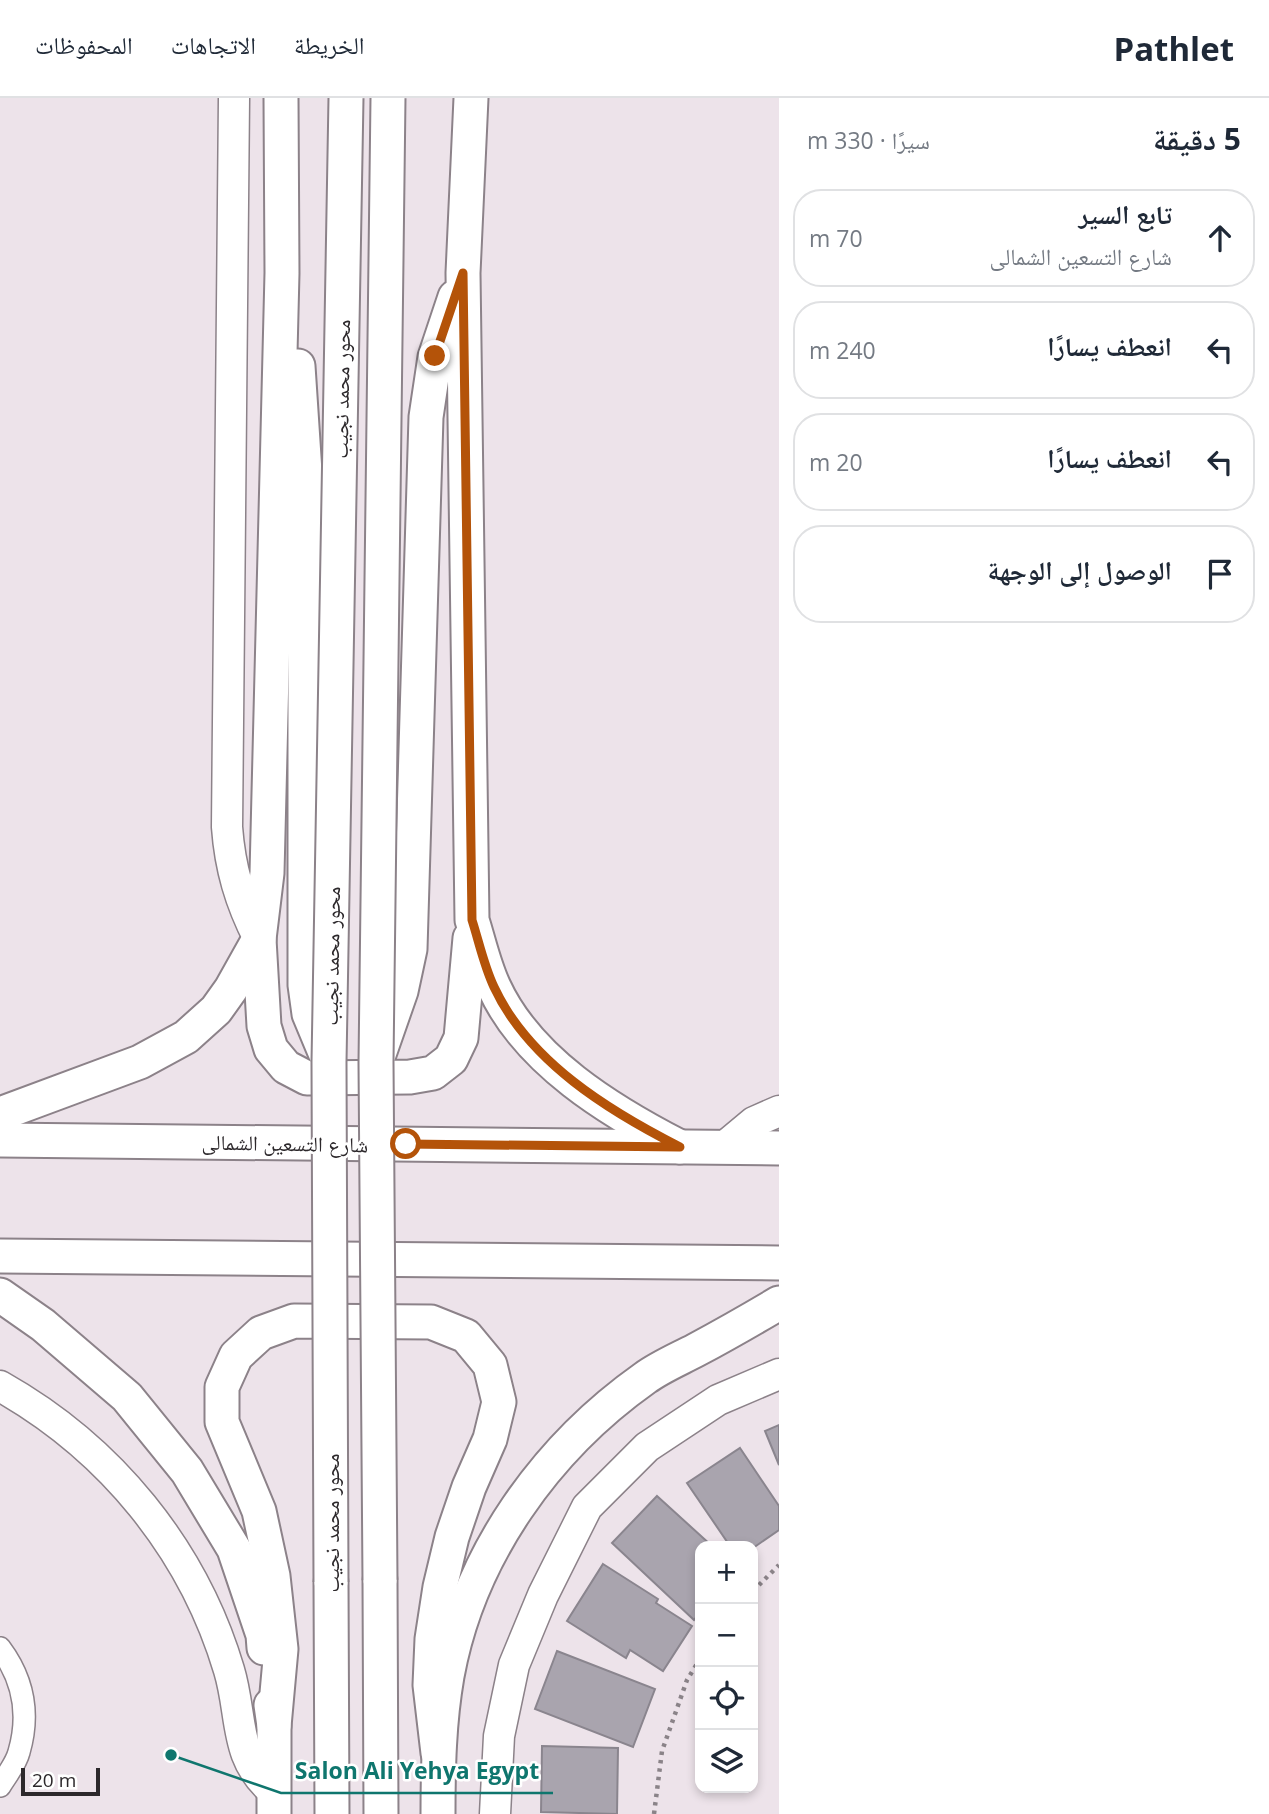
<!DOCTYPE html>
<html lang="ar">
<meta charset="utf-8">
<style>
:root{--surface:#fff;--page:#f6f6f7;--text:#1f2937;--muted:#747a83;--line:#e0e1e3}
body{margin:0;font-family:"Open Sans","Noto Naskh Arabic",sans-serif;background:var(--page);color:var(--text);direction:rtl}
.controls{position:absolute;right:21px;bottom:21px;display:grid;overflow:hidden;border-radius:14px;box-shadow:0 4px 10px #0003}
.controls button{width:63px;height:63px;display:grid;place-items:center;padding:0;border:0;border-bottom:2px solid var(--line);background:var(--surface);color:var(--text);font:35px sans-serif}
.scale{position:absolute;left:21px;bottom:18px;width:79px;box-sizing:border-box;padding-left:7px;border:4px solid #2c282b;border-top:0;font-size:19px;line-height:24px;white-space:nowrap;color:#2c282b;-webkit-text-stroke:5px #fff;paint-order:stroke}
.stop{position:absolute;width:21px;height:21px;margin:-16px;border:5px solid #b45309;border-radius:50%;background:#fff}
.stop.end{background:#b45309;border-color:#fff;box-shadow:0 2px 7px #0008}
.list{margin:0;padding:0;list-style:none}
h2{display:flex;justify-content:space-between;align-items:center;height:91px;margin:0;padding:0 28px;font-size:30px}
h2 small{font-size:23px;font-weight:400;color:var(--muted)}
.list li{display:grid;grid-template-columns:46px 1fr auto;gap:21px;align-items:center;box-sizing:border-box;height:98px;margin:0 14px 14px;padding:0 14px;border:2px solid var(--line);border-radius:28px}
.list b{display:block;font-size:26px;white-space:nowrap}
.list p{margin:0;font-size:23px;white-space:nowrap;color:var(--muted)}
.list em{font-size:23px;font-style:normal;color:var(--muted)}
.icon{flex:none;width:38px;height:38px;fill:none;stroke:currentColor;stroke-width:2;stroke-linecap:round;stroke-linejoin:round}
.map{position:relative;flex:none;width:779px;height:1716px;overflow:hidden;direction:ltr}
header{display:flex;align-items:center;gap:42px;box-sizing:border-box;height:98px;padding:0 35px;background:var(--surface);border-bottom:2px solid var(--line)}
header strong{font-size:33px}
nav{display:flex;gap:38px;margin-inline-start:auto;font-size:24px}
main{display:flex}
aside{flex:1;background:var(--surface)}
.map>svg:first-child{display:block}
.building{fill:#a9a4ae;stroke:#8a858e;stroke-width:2}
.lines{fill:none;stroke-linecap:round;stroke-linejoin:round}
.street-casing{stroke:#8c8289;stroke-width:24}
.secondary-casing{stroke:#8c8289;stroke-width:33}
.primary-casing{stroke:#8c8289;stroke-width:37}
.path{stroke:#8a8388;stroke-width:4.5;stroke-dasharray:3.5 5;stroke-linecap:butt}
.street{stroke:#fff;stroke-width:21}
.secondary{stroke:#fff;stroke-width:30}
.primary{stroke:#fff;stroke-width:33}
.primary-bridge-casing{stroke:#8c8289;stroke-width:37;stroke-linecap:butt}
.primary-bridge{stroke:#fff;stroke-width:33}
.route{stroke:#b45309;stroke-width:9}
.labels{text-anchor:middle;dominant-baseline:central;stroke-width:5;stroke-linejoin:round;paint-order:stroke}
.street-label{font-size:21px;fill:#2c282b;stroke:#fff}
.leader{fill:none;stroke:#0f766e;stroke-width:2.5}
.callout-dot{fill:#0f766e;stroke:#fff;stroke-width:2.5}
.callout-label{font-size:23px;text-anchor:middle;font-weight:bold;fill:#0f766e;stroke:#fff;stroke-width:5;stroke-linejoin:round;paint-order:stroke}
</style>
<header>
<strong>Pathlet</strong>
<nav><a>الخريطة</a><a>الاتجاهات</a><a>المحفوظات</a></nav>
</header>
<main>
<aside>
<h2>5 دقيقة<small>سيرًا · 330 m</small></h2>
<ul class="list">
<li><svg class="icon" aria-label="ahead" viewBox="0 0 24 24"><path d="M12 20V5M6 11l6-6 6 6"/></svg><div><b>تابع السير</b><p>شارع التسعين الشمالى</p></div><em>70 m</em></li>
<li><svg class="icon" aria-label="left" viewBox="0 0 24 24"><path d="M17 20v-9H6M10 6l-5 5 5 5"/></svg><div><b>انعطف يسارًا</b></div><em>240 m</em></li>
<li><svg class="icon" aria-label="left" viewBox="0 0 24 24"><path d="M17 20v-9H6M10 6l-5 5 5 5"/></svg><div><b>انعطف يسارًا</b></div><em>20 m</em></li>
<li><svg class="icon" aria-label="arrive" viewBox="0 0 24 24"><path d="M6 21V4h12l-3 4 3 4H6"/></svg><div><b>الوصول إلى الوجهة</b></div></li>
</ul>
</aside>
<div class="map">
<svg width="779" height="1716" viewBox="0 0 779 1716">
<rect width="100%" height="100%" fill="#ede3ea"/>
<!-- building -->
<g class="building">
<polygon points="779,1327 779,1367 765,1333"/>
<polygon points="740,1350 779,1408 779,1432 753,1450 730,1448 687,1385"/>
<polygon points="657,1398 712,1448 700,1448 700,1515 694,1522 612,1445"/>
<polygon points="603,1466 658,1501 656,1505 692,1528 663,1573 630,1552 626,1560 567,1523"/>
<polygon points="557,1553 655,1591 633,1649 535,1611"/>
<polygon points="542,1648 618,1650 617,1716 541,1714"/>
</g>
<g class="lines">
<defs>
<path id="street" d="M0 1550C24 1582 30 1616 19 1654 16 1666 6 1678 0 1688"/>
<g id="secondary">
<path d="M234 0 227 729C230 770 240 804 259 841"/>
<polyline points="724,1049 754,1024 779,1013"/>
<path d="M0 1288C110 1350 193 1451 229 1572 243 1618 233 1660 274 1694"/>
<polyline points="495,1716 499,1638 514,1567 543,1497 587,1409 647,1349 718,1302 779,1276"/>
</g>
<g id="primary">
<path d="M471 0 463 175 472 822C479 844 484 868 494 889 528 963 610 1013 680 1049"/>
<polyline points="298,268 305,374 305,887 309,916 329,964"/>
<polyline points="259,841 264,928 271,951 286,969 307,980 410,979 433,975 451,961 461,940 470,840"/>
<polyline points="378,959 401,893 410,851 426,319 435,259 455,199"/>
<polyline points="0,1016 140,964 186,939 216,912 231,891 259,841 267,775 282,175 281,0"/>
<polyline points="0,1042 779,1050"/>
<polyline points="0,1158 779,1165"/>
<polyline points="0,1197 43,1227 127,1299 187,1373 234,1451 263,1537 264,1550"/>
<polyline points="380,1482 381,1716"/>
<polyline points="331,1484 332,1716"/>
<polyline points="271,1607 274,1628 274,1716"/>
<polyline points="274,1628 281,1551 273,1478 259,1413 222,1324 222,1289 236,1258 261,1235 294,1223 431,1224 466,1238 490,1267 499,1304 490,1341 469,1389 452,1439 440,1489 432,1541 430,1587 438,1655"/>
<path d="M438 1716C438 1670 439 1624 447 1578 469 1457 546 1350 645 1280 660 1269 679 1261 696 1252 724 1237 752 1221 779 1205"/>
</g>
</defs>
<!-- street casing -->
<use href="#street" class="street-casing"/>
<!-- secondary casing -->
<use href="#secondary" class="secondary-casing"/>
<!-- primary casing -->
<use href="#primary" class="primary-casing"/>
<!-- path -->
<g class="path">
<polyline points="753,1493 779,1467"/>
<polyline points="654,1716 662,1653 687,1582 700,1561"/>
</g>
<!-- street -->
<use href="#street" class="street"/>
<!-- secondary -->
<use href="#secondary" class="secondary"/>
<!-- primary -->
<use href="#primary" class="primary"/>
<defs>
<g id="primary-bridge">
<polyline points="380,1482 376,964 388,0"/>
<polyline points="331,1484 329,964 346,0"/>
</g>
</defs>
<!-- primary-bridge casing -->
<use href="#primary-bridge" class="primary-bridge-casing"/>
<!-- primary-bridge -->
<use href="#primary-bridge" class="primary-bridge"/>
</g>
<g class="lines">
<!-- route -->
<path class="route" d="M406 1046 680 1049C609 1013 529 964 494 889 484 868 479 844 472 822L463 175 435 258"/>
</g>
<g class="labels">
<!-- street labels -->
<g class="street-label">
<text transform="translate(341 291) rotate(-89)">محور محمد نجيب</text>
<text transform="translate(331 858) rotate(-89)">محور محمد نجيب</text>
<text transform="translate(285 1045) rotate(1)">شارع التسعين الشمالى</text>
<text transform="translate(331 1425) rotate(-90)">محور محمد نجيب</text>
</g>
</g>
<!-- callouts -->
<path class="leader" d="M171 1657L281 1695H553"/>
<circle class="callout-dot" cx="171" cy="1657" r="7"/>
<g class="callout-label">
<text x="417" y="1681">Salon Ali Yehya Egypt</text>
</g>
</svg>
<div class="controls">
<button>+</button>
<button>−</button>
<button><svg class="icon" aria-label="locate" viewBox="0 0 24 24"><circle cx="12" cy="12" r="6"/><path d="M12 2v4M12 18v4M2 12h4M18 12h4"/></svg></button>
<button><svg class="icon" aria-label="layers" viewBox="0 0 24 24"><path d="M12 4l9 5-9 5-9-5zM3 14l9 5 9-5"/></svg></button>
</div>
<div class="scale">20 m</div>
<div class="stop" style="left:406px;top:1046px"></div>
<div class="stop end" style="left:435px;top:258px"></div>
</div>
</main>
